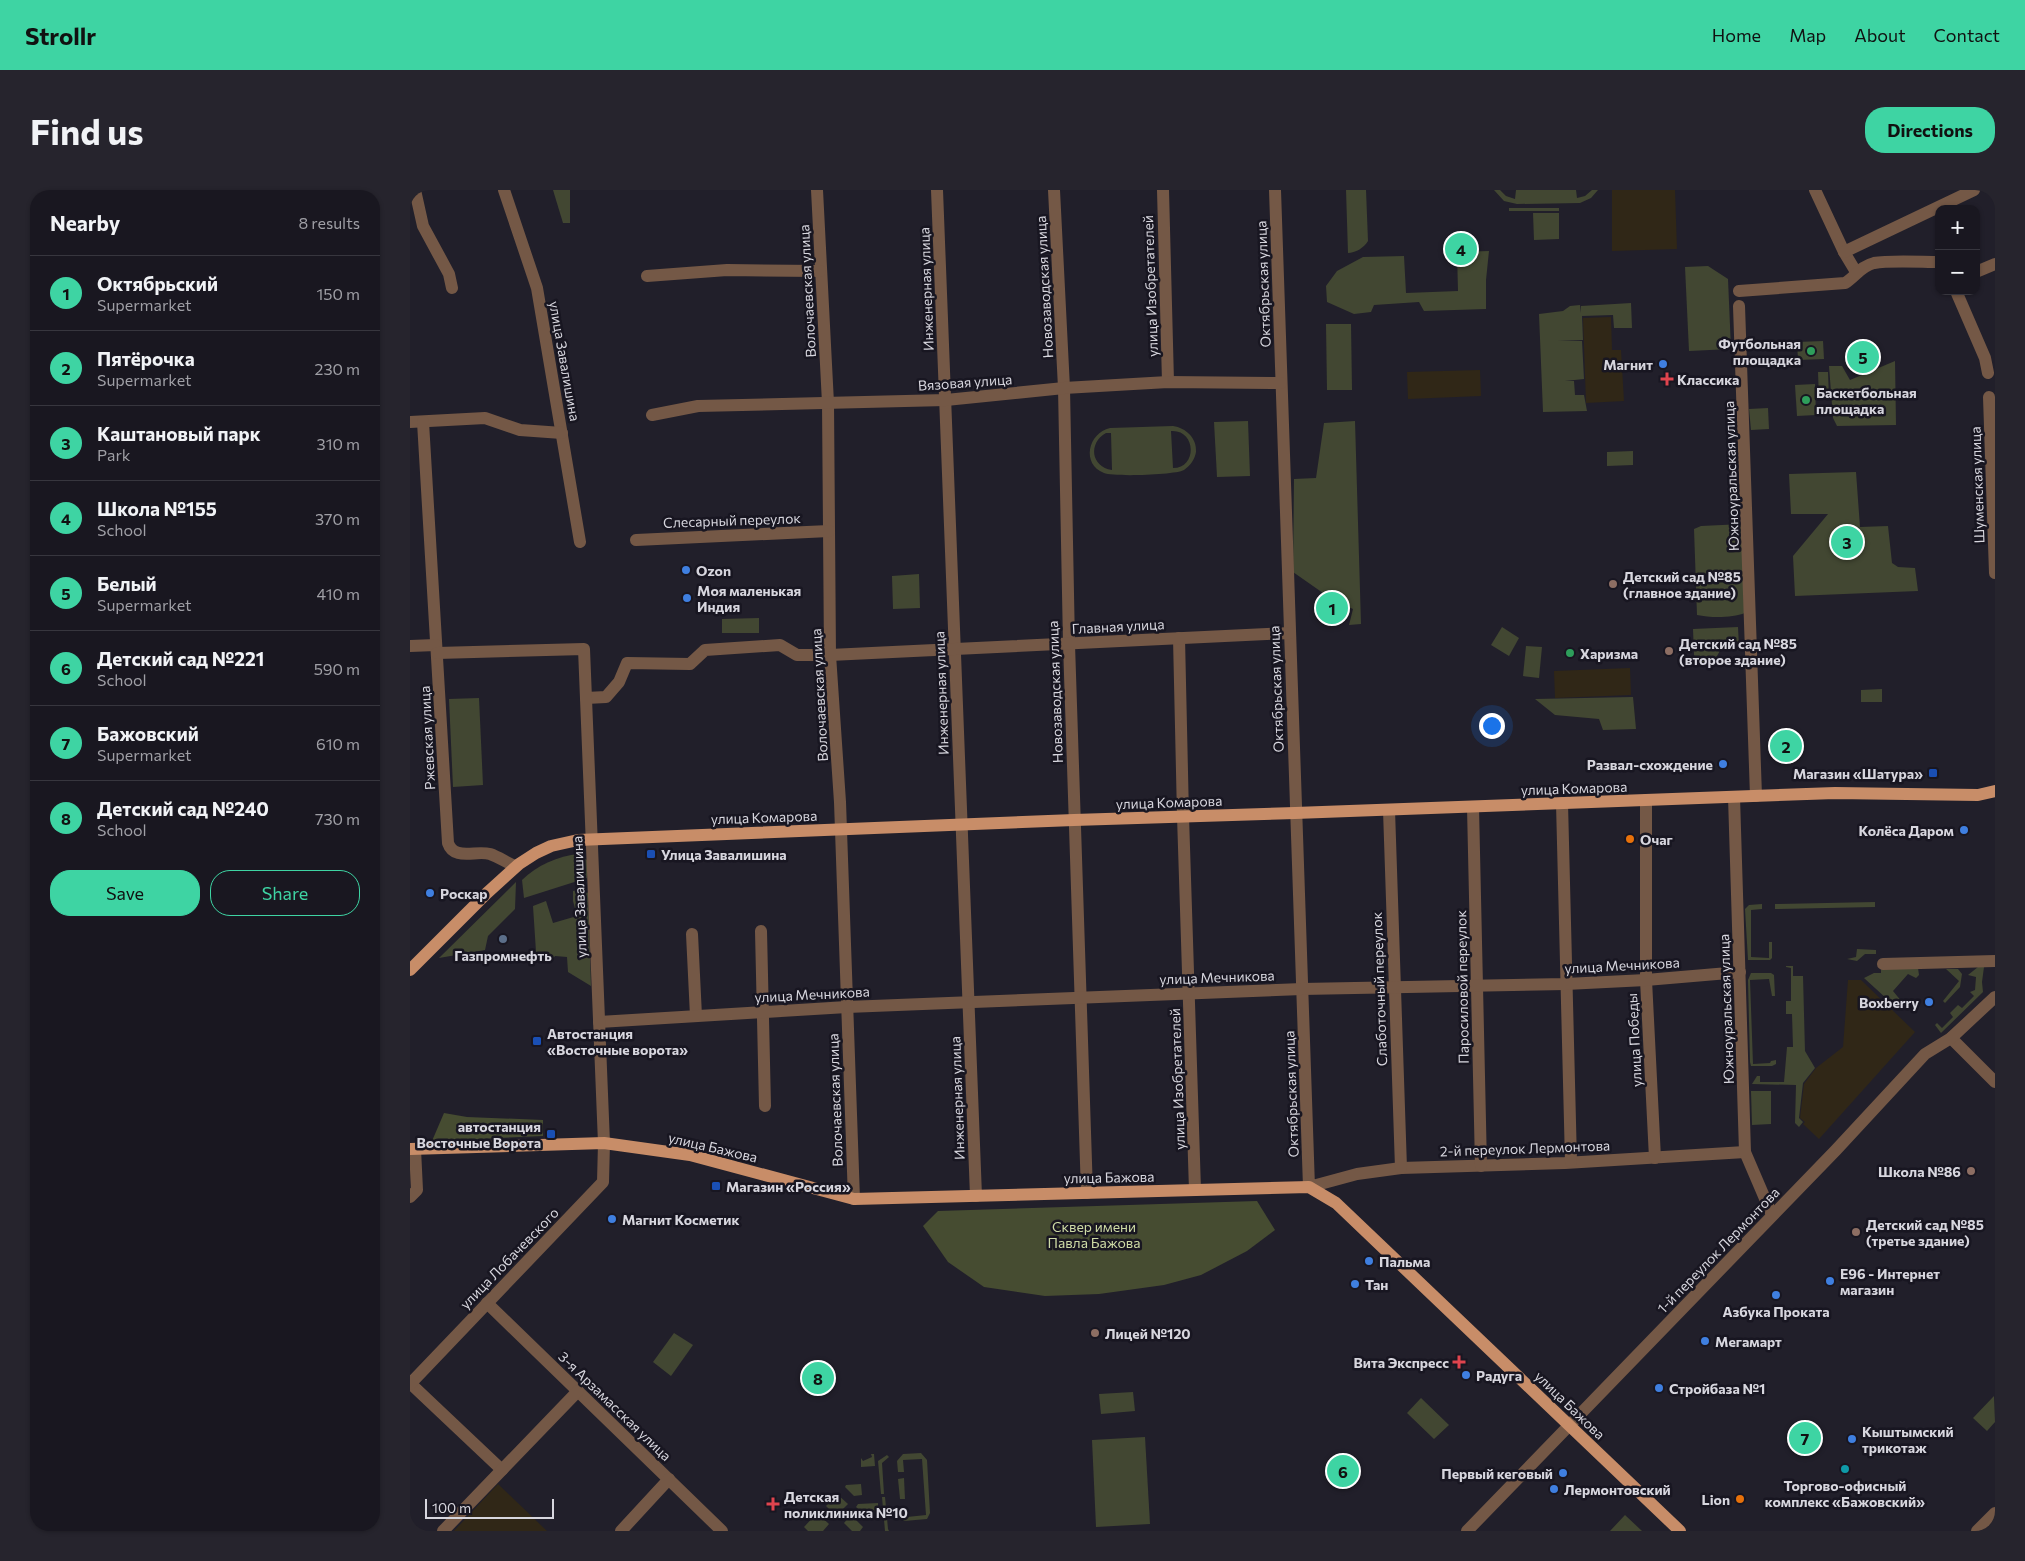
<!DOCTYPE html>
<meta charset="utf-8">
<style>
:root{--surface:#191720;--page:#26242d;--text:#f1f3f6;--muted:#9f9fa5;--line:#37363e;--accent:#3ed4a3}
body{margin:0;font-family:Commissioner,sans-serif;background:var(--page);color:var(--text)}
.controls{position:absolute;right:15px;top:15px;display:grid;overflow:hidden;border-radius:10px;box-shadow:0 1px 4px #0004}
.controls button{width:45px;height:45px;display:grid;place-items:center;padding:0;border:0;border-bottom:1px solid var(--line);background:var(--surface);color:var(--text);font:25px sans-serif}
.scale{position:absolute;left:15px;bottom:12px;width:129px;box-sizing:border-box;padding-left:5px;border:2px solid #d7d6de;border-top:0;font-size:14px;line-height:18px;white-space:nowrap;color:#d7d6de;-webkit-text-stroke:4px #181621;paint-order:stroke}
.you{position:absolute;left:1081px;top:535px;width:18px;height:18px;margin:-12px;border:4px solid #fff;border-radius:50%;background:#1a73e8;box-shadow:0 0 0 8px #1a73e833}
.badge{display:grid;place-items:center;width:32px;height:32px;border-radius:50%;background:var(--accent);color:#111;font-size:16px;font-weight:700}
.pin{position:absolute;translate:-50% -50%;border:2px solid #fff;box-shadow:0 1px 5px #0006}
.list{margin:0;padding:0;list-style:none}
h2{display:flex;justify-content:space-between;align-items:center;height:65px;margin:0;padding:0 20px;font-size:21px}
h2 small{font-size:16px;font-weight:400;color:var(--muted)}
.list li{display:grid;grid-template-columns:32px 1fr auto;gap:15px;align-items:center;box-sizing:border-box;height:75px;padding:0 20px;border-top:1px solid var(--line)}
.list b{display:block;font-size:19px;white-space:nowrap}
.list p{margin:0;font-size:16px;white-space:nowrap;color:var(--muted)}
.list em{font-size:16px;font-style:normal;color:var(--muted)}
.actions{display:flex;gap:10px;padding:15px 20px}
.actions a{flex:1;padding:11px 0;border:1px solid var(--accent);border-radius:20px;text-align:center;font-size:18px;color:var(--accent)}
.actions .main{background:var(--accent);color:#111}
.map{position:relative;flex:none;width:1585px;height:1341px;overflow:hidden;border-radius:20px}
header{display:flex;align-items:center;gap:30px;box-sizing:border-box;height:70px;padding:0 25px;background:var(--accent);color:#111}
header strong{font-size:24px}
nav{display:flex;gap:28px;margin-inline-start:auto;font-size:18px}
.intro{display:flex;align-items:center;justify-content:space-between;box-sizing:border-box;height:120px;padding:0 30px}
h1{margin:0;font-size:35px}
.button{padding:12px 22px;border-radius:20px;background:var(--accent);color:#111;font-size:18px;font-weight:700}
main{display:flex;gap:30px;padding:0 30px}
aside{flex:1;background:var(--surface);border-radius:20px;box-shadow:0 1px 4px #0004}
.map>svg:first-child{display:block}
.industrial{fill:#302717}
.green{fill:#424732;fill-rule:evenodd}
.forest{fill:#464c31}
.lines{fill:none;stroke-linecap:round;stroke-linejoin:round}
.minor{stroke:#745846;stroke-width:12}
.major{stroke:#c88d68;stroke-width:12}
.leisure-dot{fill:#2e9e5b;stroke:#181621;stroke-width:2}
.shop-dot{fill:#3f7fe0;stroke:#181621;stroke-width:2}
.health-dot{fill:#e0444e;stroke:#181621;stroke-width:2}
.education-dot{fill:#8d6e63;stroke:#181621;stroke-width:2}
.transit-dot{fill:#1a4fb4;stroke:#181621;stroke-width:2}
.food-dot{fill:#e8710a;stroke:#181621;stroke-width:2}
.service-dot{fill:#5c6f8a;stroke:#181621;stroke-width:2}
.culture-dot{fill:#0f9aa8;stroke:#181621;stroke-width:2}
.labels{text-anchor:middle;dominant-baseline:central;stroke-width:5;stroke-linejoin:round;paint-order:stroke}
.street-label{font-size:14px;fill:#d7d6de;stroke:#181621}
.poi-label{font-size:14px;font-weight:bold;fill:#d7d6de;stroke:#181621;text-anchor:start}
.park-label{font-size:14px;fill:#cedba5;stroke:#181621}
</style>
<header>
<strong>Strollr</strong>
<nav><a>Home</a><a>Map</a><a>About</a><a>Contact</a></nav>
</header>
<div class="intro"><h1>Find us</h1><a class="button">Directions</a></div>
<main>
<aside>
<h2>Nearby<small>8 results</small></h2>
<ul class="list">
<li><span class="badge">1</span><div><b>Октябрьский</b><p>Supermarket</p></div><em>150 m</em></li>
<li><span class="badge">2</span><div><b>Пятёрочка</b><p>Supermarket</p></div><em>230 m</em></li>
<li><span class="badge">3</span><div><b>Каштановый парк</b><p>Park</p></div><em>310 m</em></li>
<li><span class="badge">4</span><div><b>Школа №155</b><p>School</p></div><em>370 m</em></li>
<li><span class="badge">5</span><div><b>Белый</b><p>Supermarket</p></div><em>410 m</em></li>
<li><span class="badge">6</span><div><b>Детский сад №221</b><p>School</p></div><em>590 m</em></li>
<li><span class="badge">7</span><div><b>Бажовский</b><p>Supermarket</p></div><em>610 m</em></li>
<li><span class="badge">8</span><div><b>Детский сад №240</b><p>School</p></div><em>730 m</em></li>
</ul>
<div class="actions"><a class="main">Save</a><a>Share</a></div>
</aside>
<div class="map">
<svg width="1585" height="1341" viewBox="0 0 1585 1341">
<rect width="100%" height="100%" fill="#211f2a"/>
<!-- industrial -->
<g class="industrial">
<polygon points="1202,0 1265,0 1267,59 1202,61"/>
<polygon points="1201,127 1202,160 1211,160 1214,211 1176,213 1173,128"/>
<polygon points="1070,180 1071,206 998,209 997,182"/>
<polygon points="1220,478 1221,505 1145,508 1144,481"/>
<polygon points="1438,790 1451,790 1505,842 1409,949 1393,934 1395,932 1390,928 1394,894 1406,878 1433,857"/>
<polygon points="88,1294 137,1341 44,1341"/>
</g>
<!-- green -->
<g class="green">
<polygon points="143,0 160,0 160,33 153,33"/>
<path d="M936 0H956L958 51C954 58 945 63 938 63Z"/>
<polygon points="1084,0 1090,0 1096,6 1105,9 1106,0 1166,0 1167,8 1175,6 1182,0 1188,0 1181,8 1170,13 1107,14 1094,11"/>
<rect x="1099" y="18" width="50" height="3"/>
<polygon points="1123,23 1149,23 1149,49 1124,50"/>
<polygon points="1079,61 1076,90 1076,119 1014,121 1009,112 964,115 961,122 944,124 917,112 916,96 927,81 953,67 994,66 996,103 1048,101 1047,62"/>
<polygon points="1298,76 1318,89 1321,159 1279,161 1275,77"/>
<polygon points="1221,113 1222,138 1204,138 1203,125 1172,126 1173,150 1148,151 1172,151 1174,189 1155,191 1164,191 1165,205 1174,205 1177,221 1133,222 1129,124 1153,121 1160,116 1170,115 1171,123 1171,116"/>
<polygon points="916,134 941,134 942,200 917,200"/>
<polygon points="1413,151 1414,169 1388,170 1387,152"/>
<polygon points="1485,171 1486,235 1427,236 1423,228 1419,176 1432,176 1440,190"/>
<polygon points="1408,182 1418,182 1419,208 1409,209"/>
<polygon points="1405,194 1406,225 1387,226 1385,195"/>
<polygon points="1358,218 1359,239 1341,240 1339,219"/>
<polygon points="838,231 840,286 807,287 804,232"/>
<polygon points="945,231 951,434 939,435 943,419 923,410 883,382 884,289 906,288 914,233"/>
<path d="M763 236C776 238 787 248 786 262 785 269 780 276 774 280 765 285 703 287 694 283 671 274 678 243 700 238ZM761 241C786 239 788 278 763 278ZM696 243H701L702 280C681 277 678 253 696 243Z"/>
<polygon points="1223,261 1223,275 1197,276 1197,262"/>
<polygon points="1446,282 1450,337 1478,336 1482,373 1488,377 1505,378 1508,401 1385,406 1383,366 1418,324 1381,324 1379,284"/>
<path d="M1333 334 1335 423C1322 428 1301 428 1287 425L1284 339 1291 336Z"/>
<polygon points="509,384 510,418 483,419 482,386"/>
<polygon points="349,428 349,443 312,443 312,429"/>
<polygon points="1092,437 1109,448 1099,466 1081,455"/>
<polygon points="1328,437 1329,456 1311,459 1304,471 1296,474 1288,471 1284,465 1283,439"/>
<polygon points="1116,456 1132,457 1129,488 1113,486"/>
<polygon points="1472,499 1472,512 1451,512 1451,500"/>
<polygon points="1223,507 1226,539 1193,540 1189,529 1145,525 1125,509"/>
<polygon points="69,508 73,595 43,597 39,509"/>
<path d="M169 664 177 670V688L114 708 112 690C127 675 148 666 169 664Z"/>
<polygon points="106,692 105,719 78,746 75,760 29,768"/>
<polygon points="171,699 178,703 181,796 158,782 157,767 145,766 140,772 126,762 123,716 136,711 143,733 167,726 163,711 163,701"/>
<polygon points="1465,712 1465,717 1365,719 1365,714"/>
<polygon points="1352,714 1352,719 1341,720 1341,767 1359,768 1359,752 1362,752 1362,768 1360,770 1338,770 1335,719 1339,715"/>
<polygon points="1447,759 1466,760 1466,764 1455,764 1447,771 1437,769 1446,767"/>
<polygon points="1376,776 1383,776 1383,786 1393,786 1395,861 1405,878 1393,893 1389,928 1393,932 1389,937 1385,933 1386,895 1342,894 1347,886 1350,886 1350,892 1374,892 1377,857 1383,857 1382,824 1376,824 1376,811 1381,811 1381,778 1376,777"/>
<polygon points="1568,777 1574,777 1572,792 1573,802 1531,843 1525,835 1527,833 1532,838 1543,827 1540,823 1548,815 1552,818 1564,806 1560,802 1565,800 1566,787 1558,785"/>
<polygon points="1471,778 1508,778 1509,785 1506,788 1498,784 1483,801 1492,812 1488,819 1454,788 1464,783 1471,783"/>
<polygon points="1536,779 1548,779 1552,784 1550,797 1535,813 1533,811 1549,791"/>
<polygon points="1341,783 1361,783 1364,785 1365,806 1362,806 1359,789 1340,790 1343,874 1360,873 1361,871 1366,870 1366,874 1362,876 1341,876 1340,872 1338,790"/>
<polygon points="1341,901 1361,901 1361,934 1342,935"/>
<polygon points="264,1143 283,1155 261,1186 243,1172"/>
<polygon points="723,1202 725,1221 691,1224 689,1204"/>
<polygon points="1584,1206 1585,1232 1577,1241 1563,1228"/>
<polygon points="1011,1208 1039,1235 1024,1249 997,1223"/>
<polygon points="735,1247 740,1334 686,1337 682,1250"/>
<polygon points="511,1263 517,1270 520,1323 517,1329 494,1331 492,1329 490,1317 496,1317 497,1327 516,1325 512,1269 493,1270 494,1282 488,1282 487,1271 493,1264"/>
<polygon points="461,1264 464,1264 465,1276 451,1277 451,1268 453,1271 462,1267"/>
<polygon points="477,1265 479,1267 472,1273 474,1304 471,1304 468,1271"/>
<polygon points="494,1288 495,1309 490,1309 488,1289"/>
<polygon points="451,1294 452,1305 444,1306 435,1297 436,1295"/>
<polygon points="427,1304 438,1314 426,1326 416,1316"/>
<polygon points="472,1307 475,1307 478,1339 479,1341 475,1341"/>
<polygon points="468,1313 468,1322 461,1330 446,1317 448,1314"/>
<polygon points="407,1323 419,1334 413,1341 398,1341 394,1337"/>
<polygon points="441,1325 453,1337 450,1341 442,1341 434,1333"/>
<polygon points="1215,1325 1232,1341 1200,1341"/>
</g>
<!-- forest -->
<g class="forest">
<polygon points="34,923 57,927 133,930 133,946 22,951"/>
<polygon points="847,1011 865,1040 837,1061 791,1085 754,1095 689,1104 635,1106 574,1097 538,1072 513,1036 528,1021"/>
</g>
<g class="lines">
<!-- minor -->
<g class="minor">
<polyline points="5,0 13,36 39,84 42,98"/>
<polyline points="94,0 127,98 170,352"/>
<polyline points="407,0 418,213 420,465 430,612 444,1009"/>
<polyline points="527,0 566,1006"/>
<polyline points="644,0 654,198 659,454 677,1003"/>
<polyline points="753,0 758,192"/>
<polyline points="865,0 899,997 947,984 991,978 1155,973 1335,962"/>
<polyline points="1405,0 1434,62 1446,82"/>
<polyline points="1434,62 1564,0"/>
<polyline points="1566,82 1585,74"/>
<polyline points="237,86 317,80 410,81"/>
<path d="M1329 101 1435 93C1445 87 1451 76 1464 73 1479 70 1512 72 1529 72"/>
<polyline points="1546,101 1575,168 1578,183"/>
<polyline points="1329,116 1346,606"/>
<polyline points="1579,207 1585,383"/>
<polyline points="242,225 288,216 536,210 654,198 758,192 871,193"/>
<polyline points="0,232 75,228 110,240 152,243"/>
<path d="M13 232 38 653C44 671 66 660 80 664 89 667 97 673 105 676"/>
<polyline points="226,350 419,341"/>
<polyline points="769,448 773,626 785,1000"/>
<polyline points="0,456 26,455"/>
<polyline points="176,508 196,507 209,492 217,473 280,474 295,460 370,455 387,465 420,465 880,443"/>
<polyline points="1324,607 1335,962 1362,1025"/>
<polyline points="1236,610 1236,790 1245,968"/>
<polyline points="1152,613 1161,972"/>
<polyline points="1063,617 1071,976"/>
<polyline points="979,620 991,978"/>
<polyline points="351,741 355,916"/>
<polyline points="282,744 286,826"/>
<polyline points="1473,774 1585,771"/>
<polyline points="189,832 437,817 892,799 1156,794 1236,790 1330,782"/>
<polyline points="1541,848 1585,892"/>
<polyline points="0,1007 7,1000 5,959"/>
<polyline points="77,1113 312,1341"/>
<polyline points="0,1193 92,1280"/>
<polyline points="0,1194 193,992 194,953 174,459 27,463"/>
<polyline points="33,1341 168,1201"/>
<polyline points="211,1341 259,1289"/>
<polyline points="1057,1341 1426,960 1515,864 1541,848 1585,807"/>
<polyline points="1567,1341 1585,1323"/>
</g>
<!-- major -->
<g class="major">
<polyline points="0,780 77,703 109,674 126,663 141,656 168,650 664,630 885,623 1425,603 1568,605 1585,601"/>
<polyline points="0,959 194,953 280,965 444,1009 899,997 926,1013 1270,1341"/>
</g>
</g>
<!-- markers -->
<g class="leisure-dot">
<circle cx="1401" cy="161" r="5"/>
<circle cx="1396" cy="210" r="5"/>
<circle cx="1160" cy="463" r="5"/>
</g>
<g class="shop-dot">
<circle cx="1253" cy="174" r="5"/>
<circle cx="276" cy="380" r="5"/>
<circle cx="277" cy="408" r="5"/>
<circle cx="1313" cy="574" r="5"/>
<circle cx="1554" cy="640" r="5"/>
<circle cx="20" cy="703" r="5"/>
<circle cx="1519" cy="812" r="5"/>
<circle cx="202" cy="1029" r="5"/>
<circle cx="959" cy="1071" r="5"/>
<circle cx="1420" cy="1091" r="5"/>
<circle cx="945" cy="1094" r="5"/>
<circle cx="1366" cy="1105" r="5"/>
<circle cx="1295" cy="1151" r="5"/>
<circle cx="1056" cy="1185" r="5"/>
<circle cx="1249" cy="1198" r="5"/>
<circle cx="1442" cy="1249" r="5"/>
<circle cx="1153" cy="1283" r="5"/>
<circle cx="1144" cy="1299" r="5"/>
</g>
<g class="health-dot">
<path d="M1254.5 181.5h5v5h5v5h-5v5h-5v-5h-5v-5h5z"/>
<path d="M1046.5 1164.5h5v5h5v5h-5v5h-5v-5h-5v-5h5z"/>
<path d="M360.5 1306.5h5v5h5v5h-5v5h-5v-5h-5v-5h5z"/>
</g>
<g class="education-dot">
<circle cx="1203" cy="394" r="5"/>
<circle cx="1259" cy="461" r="5"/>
<circle cx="1561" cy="981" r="5"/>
<circle cx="1446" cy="1042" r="5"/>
<circle cx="685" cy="1143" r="5"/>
</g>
<g class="transit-dot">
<rect x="1518" y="578" width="10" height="10" rx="2.5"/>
<rect x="236" y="659" width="10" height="10" rx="2.5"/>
<rect x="122" y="846" width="10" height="10" rx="2.5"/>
<rect x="136" y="939" width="10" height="10" rx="2.5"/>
<rect x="301" y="991" width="10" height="10" rx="2.5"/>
</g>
<g class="food-dot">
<circle cx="1220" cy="649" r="5"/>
<circle cx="1330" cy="1309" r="5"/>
</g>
<circle class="service-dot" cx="93" cy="749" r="5"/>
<circle class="culture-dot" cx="1435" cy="1279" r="5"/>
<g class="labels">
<!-- street labels -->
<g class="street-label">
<text transform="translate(853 94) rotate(-92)">Октябрьская улица</text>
<text transform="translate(740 96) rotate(-92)">улица Изобретателей</text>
<text transform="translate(634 97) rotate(-93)">Новозаводская улица</text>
<text transform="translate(516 99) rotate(-92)">Инженерная улица</text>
<text transform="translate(397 101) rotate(-93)">Волочаевская улица</text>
<text transform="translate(155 171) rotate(80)">улица Завалишина</text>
<text transform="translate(555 192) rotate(-4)">Вязовая улица</text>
<text transform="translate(1321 286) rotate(-92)">Южноуральская улица</text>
<text transform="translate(1567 295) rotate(-92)">Шуменская улица</text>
<text transform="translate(322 330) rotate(-2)">Слесарный переулок</text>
<text transform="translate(708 436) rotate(-3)">Главная улица</text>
<text transform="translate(866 499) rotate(-92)">Октябрьская улица</text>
<text transform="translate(645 502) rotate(-92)">Новозаводская улица</text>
<text transform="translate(531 503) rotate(-92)">Инженерная улица</text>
<text transform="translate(409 505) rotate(-93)">Волочаевская улица</text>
<text transform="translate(17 548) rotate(-93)">Ржевская улица</text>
<text transform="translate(1164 598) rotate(-2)">улица Комарова</text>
<text transform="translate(759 612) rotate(-2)">улица Комарова</text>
<text transform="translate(354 627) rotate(-2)">улица Комарова</text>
<text transform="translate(169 707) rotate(-92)">улица Завалишина</text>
<text transform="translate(1212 775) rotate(-3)">улица Мечникова</text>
<text transform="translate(807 787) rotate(-2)">улица Мечникова</text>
<text transform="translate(1052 797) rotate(-91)">Паросиловой переулок</text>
<text transform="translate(969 799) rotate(-92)">Слаботочный переулок</text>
<text transform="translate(402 804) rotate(-3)">улица Мечникова</text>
<text transform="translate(1316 819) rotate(-92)">Южноуральская улица</text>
<text transform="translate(1224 850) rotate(-93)">улица Победы</text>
<text transform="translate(767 889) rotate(-92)">улица Изобретателей</text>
<text transform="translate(881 904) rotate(-92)">Октябрьская улица</text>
<text transform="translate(547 908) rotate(-92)">Инженерная улица</text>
<text transform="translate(425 910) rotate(-92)">Волочаевская улица</text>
<text transform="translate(303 957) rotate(13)">улица Бажова</text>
<text transform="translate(1115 958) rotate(-2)">2-й переулок Лермонтова</text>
<text transform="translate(699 987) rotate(-1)">улица Бажова</text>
<text transform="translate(1308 1060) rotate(-46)">1-й переулок Лермонтова</text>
<text transform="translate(99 1068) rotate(-46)">улица Лобачевского</text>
<text transform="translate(1160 1215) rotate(44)">улица Бажова</text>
<text transform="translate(205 1216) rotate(44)">3-я Арзамасская улица</text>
</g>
<!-- poi labels -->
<g class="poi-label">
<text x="1391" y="153" text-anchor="end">Футбольная<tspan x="1391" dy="16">площадка</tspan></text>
<text x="1243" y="174" text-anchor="end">Магнит</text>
<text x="1267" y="189">Классика</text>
<text x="1406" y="202">Баскетбольная<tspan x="1406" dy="16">площадка</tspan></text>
<text x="286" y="380">Ozon</text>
<text x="1213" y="386">Детский сад №85<tspan x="1213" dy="16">(главное здание)</tspan></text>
<text x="287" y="400">Моя маленькая<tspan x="287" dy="16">Индия</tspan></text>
<text x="1269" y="453">Детский сад №85<tspan x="1269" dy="16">(второе здание)</tspan></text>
<text x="1170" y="463">Харизма</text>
<text x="1303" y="574" text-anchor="end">Развал-схождение</text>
<text x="1513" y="583" text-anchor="end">Магазин «Шатура»</text>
<text x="1544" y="640" text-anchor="end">Колёса Даром</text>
<text x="1230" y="649">Очаг</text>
<text x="251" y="664">Улица Завалишина</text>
<text x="30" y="703">Роскар</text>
<text x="93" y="765" text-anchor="middle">Газпромнефть</text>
<text x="1509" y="812" text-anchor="end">Boxberry</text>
<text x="137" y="843">Автостанция<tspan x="137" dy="16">«Восточные ворота»</tspan></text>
<text x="131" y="936" text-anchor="end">автостанция<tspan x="131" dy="16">Восточные Ворота</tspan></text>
<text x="1551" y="981" text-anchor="end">Школа №86</text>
<text x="316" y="996">Магазин «Россия»</text>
<text x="212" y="1029">Магнит Косметик</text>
<text x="1456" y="1034">Детский сад №85<tspan x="1456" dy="16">(третье здание)</tspan></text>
<text x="969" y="1071">Пальма</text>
<text x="1430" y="1083">Е96 - Интернет<tspan x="1430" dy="16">магазин</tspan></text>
<text x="955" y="1094">Тан</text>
<text x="1366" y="1121" text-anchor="middle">Азбука Проката</text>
<text x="695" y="1143">Лицей №120</text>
<text x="1305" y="1151">Мегамарт</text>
<text x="1039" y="1172" text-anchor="end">Вита Экспресс</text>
<text x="1066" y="1185">Радуга</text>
<text x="1259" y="1198">Стройбаза №1</text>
<text x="1452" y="1241">Кыштымский<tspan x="1452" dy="16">трикотаж</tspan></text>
<text x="1143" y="1283" text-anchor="end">Первый кеговый</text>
<text x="1435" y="1295" text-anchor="middle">Торгово-офисный<tspan x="1435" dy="16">комплекс «Бажовский»</tspan></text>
<text x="1154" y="1299">Лермонтовский</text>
<text x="374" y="1306">Детская<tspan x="374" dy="16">поликлиника №10</tspan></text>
<text x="1320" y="1309" text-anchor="end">Lion</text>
</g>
<!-- park labels -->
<g class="park-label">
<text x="684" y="1036">Сквер имени<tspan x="684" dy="16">Павла Бажова</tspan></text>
</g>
</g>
</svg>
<div class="controls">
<button>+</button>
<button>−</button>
</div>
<div class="scale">100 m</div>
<div class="you"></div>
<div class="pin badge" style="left:922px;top:418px">1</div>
<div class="pin badge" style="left:1376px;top:556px">2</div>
<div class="pin badge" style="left:1437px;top:352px">3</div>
<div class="pin badge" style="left:1051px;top:59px">4</div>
<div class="pin badge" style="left:1453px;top:167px">5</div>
<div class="pin badge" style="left:933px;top:1281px">6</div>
<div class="pin badge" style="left:1395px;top:1248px">7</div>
<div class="pin badge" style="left:408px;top:1188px">8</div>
</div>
</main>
